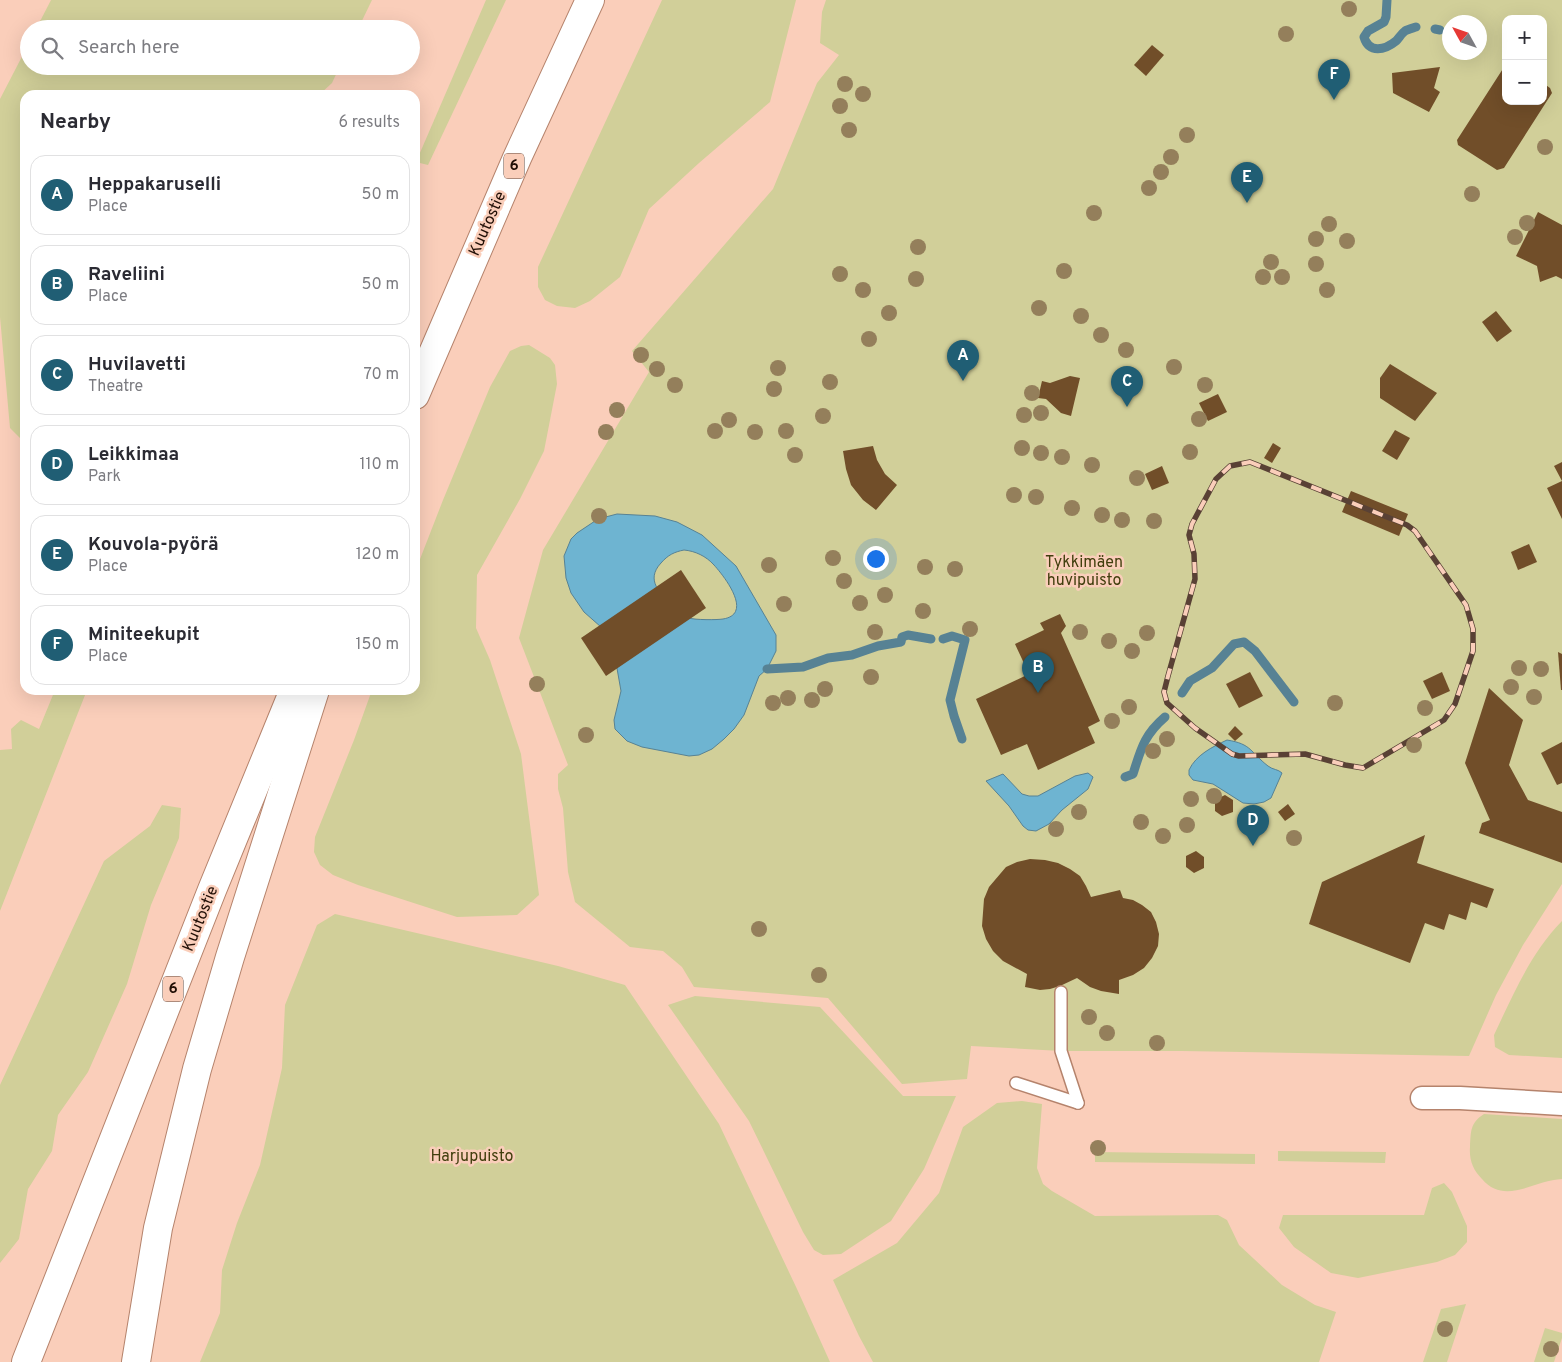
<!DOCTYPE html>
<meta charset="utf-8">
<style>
:root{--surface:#fff;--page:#f2f2f3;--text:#2b2b33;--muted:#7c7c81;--line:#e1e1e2;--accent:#205e74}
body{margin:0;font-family:Overpass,sans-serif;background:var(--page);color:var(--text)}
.controls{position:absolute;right:15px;top:15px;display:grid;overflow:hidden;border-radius:10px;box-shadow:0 5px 20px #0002}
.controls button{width:45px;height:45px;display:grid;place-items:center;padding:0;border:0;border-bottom:1px solid var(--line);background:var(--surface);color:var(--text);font:25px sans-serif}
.compass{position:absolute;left:1442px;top:15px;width:45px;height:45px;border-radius:50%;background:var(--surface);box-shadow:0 5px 20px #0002;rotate:310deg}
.you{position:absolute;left:875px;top:558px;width:18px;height:18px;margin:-12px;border:4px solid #fff;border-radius:50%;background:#1a73e8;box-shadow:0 0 0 8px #1a73e833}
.badge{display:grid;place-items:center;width:32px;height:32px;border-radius:50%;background:var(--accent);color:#fff;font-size:16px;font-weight:700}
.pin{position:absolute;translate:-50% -41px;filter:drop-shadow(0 1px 2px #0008)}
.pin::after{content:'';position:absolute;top:26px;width:18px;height:15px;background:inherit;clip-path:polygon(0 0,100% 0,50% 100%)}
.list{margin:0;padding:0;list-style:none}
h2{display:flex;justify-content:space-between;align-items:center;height:65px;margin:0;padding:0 20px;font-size:21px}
h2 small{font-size:16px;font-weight:400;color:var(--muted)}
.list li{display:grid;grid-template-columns:32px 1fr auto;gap:15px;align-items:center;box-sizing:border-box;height:80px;margin:0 10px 10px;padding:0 10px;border:1px solid var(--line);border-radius:15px}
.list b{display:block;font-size:19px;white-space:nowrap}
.list p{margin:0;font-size:16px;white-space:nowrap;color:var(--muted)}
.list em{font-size:16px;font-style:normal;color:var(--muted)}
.icon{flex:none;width:28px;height:28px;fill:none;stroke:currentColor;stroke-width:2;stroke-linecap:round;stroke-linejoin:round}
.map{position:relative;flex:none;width:1562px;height:1362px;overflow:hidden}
.search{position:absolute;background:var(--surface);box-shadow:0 5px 20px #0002;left:20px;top:20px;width:400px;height:55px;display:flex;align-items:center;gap:12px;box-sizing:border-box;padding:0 18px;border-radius:28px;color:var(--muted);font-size:19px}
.panel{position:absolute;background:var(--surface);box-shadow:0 5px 20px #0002;left:20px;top:90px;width:400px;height:605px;border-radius:15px}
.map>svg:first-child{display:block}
.green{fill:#d1cf99;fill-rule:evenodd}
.water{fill:#6eb4d1;stroke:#578294;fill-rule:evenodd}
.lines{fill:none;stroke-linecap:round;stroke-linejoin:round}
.stream{stroke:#578294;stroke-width:9}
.building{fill:#714e29}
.lane-casing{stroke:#b5836c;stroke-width:14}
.street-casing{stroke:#b5836c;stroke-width:25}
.highway-casing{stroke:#b5836c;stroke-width:30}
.lane{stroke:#fff;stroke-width:11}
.street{stroke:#fff;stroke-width:22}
.highway{stroke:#fff;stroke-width:28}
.rail-casing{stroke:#594135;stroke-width:5.5}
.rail{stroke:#faceba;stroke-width:4;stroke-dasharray:11;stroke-linecap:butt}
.tree{fill:#947f5b}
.labels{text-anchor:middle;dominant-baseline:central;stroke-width:5;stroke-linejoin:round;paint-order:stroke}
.shield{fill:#faceba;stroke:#62483c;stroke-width:1}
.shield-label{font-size:15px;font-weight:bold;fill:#210f06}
.street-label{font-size:16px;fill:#210f06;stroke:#faceba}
.park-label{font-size:16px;fill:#413e0d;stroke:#faceba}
</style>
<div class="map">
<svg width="1562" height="1362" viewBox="0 0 1562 1362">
<rect width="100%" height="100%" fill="#faceba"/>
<!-- green -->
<g class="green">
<polygon points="51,0 372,0 358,29 36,29"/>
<polygon points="486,0 506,0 428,165 416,162"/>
<polygon points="662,0 796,0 770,102 699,163 649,209 620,277 590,301 575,308 557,306 545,300 538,287 538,267"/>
<path d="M826 0H1562V884L1523 945 1496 995 1469 1056 1182 1051H1061L971 1046 967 1079 902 1084 828 998 694 987 682 967 663 951 630 947 575 902 568 872 563 808 558 789V774L568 765 519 638 543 550 649 372 632 351 773 189 817 83 839 55 820 43 822 12ZM1506 19H1543V101H1506ZM1450 22H1480V52H1450Z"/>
<polygon points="29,43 29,66 340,66 332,83 319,95 25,95 25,443 10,428 0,317 0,99"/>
<polygon points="529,345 550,358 555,365 557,384 544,451 520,499 477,575 476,628 490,660 521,754 539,895 517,915 457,917 358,885 333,875 320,865 314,852 315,837 354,740 372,690 415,690 415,572 443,500 490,387 510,351 521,346"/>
<polygon points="55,690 87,690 0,911 0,750 12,749 11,729 21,720 39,729"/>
<polygon points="162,805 181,808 179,838 151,905 127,984 88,1072 58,1115 52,1151 28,1189 19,1239 0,1263 0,1085 104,861 150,826"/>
<polygon points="335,914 558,966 625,985 719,1124 797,1289 830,1362 200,1362 220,1313 222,1270 237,1223 260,1165 282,1068 285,1005 317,925"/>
<path d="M1562 921V1058L1509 1055 1495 1047 1494 1035C1513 995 1530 954 1562 921Z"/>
<polygon points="695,996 820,1007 903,1096 956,1096 924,1169 891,1221 841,1254 823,1255 814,1250 803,1232 749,1121 668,1005"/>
<polygon points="1022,1101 1042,1104 1037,1168 1043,1184 1052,1191 1095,1216 1218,1215 1227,1220 1239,1245 1282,1285 1315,1305 1336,1312 1319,1362 873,1362 859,1336 833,1280 897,1243 939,1193 963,1127 997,1103"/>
<path d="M1484 1114 1562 1119V1179C1534 1180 1505 1206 1482 1179 1473 1170 1469 1160 1470 1147 1471 1131 1470 1123 1484 1114Z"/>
<polygon points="1278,1151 1386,1152 1385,1163 1278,1161"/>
<polygon points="1095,1152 1255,1154 1255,1164 1095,1162"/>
<polygon points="1444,1183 1452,1192 1467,1226 1467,1242 1455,1255 1437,1262 1358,1278 1331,1273 1294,1247 1279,1228 1283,1215 1424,1215 1432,1188"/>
<polygon points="1466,1304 1447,1362 1423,1362 1441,1309"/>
<polygon points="1545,1328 1562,1333 1562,1338 1554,1362 1534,1362"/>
</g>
<!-- water -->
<g class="water">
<path d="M617 514 655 516 677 522 702 535 736 566 776 635V651L767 669 759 676 744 715 734 729 724 739 712 749 699 755 689 756 642 747 627 741 615 729 614 720 621 691 615 657 601 627 584 612 571 593 566 578 564 556 571 539 577 533 598 519ZM684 550C695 551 706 556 714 565 724 576 754 614 723 619 717 620 695 620 689 618 683 616 679 610 674 606 660 594 645 580 661 563 668 555 674 552 684 550Z"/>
<path d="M1227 740C1252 744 1250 752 1268 766 1273 770 1278 769 1282 773L1271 798 1264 802 1254 804 1243 803 1213 784 1193 780 1189 775V770C1196 755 1212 747 1227 740Z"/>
<polygon points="1088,773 1093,777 1088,789 1062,810 1049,824 1036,831 1028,830 1023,826 1009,806 986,781 1003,774 1022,794 1029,796 1038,796 1075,776"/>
</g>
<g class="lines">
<!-- stream -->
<g class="stream">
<path d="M1387 0 1386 17 1384 22 1368 31 1364 37C1369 54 1385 50 1396 41 1399 38 1401 34 1405 31 1408 29 1413 28 1416 27"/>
<polyline points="1435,29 1440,30"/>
<polyline points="943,639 952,636 965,640 950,700 954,716 962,739"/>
<polyline points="767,669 803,667 828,658 852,655 878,646 901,642 902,637 908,635 931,639"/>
<polyline points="1182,693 1190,681 1212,668 1234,644 1244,642 1255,651 1294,702"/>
<path d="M1125 777 1133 774C1141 749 1144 735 1165 717"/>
</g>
</g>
<!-- building -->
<g class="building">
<polygon points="1152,45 1164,55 1146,76 1134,65"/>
<polygon points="1506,64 1506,101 1543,101 1543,83 1550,88 1552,93 1504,168 1497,170 1458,145 1457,140"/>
<polygon points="1440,67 1434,88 1440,92 1429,112 1393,93 1392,73"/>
<polygon points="1538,212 1562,225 1562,279 1556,276 1540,282 1537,266 1516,256"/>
<polygon points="1496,311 1512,331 1497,342 1482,322"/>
<polygon points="1390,364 1437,393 1415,421 1380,398 1380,378"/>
<polygon points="1070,376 1080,378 1071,416 1061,413 1046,399 1038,398 1042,381 1050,383"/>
<polygon points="1218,394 1227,412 1208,421 1199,403"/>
<polygon points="1395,430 1410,438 1397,460 1382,451"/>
<polygon points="1273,443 1281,448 1272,463 1264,458"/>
<polygon points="873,446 877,460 885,474 897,485 876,510 863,500 851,485 846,469 843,451"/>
<polygon points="1562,462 1562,519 1547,488 1562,481 1554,466"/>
<polygon points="1162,466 1169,483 1152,490 1145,474"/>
<polygon points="1351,491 1408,514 1399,536 1342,512"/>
<polygon points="1529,544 1537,562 1518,570 1511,552"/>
<polygon points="681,570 706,608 606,676 581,638"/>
<polygon points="1060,614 1066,626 1061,633 1100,721 1088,727 1095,743 1038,770 1027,744 1001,755 976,699 1029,674 1015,644 1044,630 1040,623"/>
<polygon points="1558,652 1562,654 1562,690 1561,690"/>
<polygon points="1250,672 1263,696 1239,708 1226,684"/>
<polygon points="1442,672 1450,691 1432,699 1423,681"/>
<polygon points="1489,688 1523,720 1509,765 1528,800 1562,812 1562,863 1479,833 1482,823 1490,820 1465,763"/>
<polygon points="1235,726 1243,734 1235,741 1228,734"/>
<polygon points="1562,742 1562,783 1557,785 1541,753"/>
<polygon points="1225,795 1233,800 1233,812 1222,816 1215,811 1215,800"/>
<polygon points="1288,804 1295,814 1285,821 1278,812"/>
<polygon points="1425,835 1417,863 1494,889 1487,908 1471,902 1466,920 1449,914 1444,930 1425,923 1410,963 1309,924 1322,882"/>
<polygon points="1196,851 1204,857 1204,868 1194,873 1186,867 1186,856"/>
<polygon points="1030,859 1045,860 1058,863 1070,869 1080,876 1086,886 1091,897 1120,890 1123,898 1133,900 1142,905 1151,912 1156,922 1159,934 1158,946 1152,958 1144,968 1133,975 1119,980 1119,994 1101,991 1090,987 1077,978 1060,986 1050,989 1040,990 1025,987 1027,974 1003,961 993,951 986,939 982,926 984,899 989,887 1006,867 1017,862"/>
</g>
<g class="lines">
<defs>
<g id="lane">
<polyline points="1061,992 1061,1051 1078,1103"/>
<polyline points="1016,1083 1078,1103"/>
</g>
<polyline id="street" points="1422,1098 1460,1098 1562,1104"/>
<g id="highway">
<polyline points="415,395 517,158 590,0"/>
<polyline points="26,1362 212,890 294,690"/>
<polyline points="136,1362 158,1228 197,1069 230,957 315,690"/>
</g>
</defs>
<!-- lane casing -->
<use href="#lane" class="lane-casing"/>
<!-- street casing -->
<use href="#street" class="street-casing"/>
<!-- highway casing -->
<use href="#highway" class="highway-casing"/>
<!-- lane -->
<use href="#lane" class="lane"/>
<!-- street -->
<use href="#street" class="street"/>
<!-- highway -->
<use href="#highway" class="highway"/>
<defs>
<polygon id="rail" points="1250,462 1407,525 1415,531 1466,605 1473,629 1473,651 1455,704 1444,720 1363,768 1345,765 1305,754 1239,756 1232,754 1195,728 1167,703 1164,692 1168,676 1195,579 1194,554 1189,535 1192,524 1216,479 1230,466"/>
</defs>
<!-- rail casing -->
<use href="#rail" class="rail-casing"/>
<!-- rail -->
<use href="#rail" class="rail"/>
</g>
<!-- trees -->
<g class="tree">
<circle cx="1349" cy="9" r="8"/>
<circle cx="1286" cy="34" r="8"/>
<circle cx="845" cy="84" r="8"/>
<circle cx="863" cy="94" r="8"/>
<circle cx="840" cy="106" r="8"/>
<circle cx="849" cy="130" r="8"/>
<circle cx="1187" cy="135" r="8"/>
<circle cx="1545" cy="147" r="8"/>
<circle cx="1171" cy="157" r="8"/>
<circle cx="1161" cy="172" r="8"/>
<circle cx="1149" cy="188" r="8"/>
<circle cx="1472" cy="194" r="8"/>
<circle cx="1094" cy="213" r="8"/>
<circle cx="1527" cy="223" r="8"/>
<circle cx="1329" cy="224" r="8"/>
<circle cx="1515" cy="237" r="8"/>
<circle cx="1316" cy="239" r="8"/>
<circle cx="1347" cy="241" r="8"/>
<circle cx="918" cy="247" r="8"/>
<circle cx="1271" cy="262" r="8"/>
<circle cx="1316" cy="264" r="8"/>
<circle cx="1064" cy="271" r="8"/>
<circle cx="840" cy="274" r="8"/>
<circle cx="1263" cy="277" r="8"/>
<circle cx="1282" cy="277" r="8"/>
<circle cx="916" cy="279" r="8"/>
<circle cx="863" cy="290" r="8"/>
<circle cx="1327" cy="290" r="8"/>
<circle cx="1039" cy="308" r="8"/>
<circle cx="889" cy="313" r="8"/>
<circle cx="1081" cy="316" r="8"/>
<circle cx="1101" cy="335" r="8"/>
<circle cx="869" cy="339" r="8"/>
<circle cx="1126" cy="350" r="8"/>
<circle cx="641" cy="355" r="8"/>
<circle cx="1174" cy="367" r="8"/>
<circle cx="778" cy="368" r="8"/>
<circle cx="657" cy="369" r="8"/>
<circle cx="830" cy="382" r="8"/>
<circle cx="675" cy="385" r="8"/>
<circle cx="1205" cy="385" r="8"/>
<circle cx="774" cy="389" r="8"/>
<circle cx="1032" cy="393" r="8"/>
<circle cx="617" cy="410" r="8"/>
<circle cx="1041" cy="413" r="8"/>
<circle cx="1024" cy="415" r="8"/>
<circle cx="823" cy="416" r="8"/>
<circle cx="1199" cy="419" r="8"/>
<circle cx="729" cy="420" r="8"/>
<circle cx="715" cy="431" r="8"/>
<circle cx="786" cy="431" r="8"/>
<circle cx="606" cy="432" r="8"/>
<circle cx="755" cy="432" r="8"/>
<circle cx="1022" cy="448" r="8"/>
<circle cx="1190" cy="452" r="8"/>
<circle cx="1041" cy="453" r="8"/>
<circle cx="795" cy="455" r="8"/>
<circle cx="1062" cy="457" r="8"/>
<circle cx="1092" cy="465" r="8"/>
<circle cx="1137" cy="478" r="8"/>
<circle cx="1014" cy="495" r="8"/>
<circle cx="1036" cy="497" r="8"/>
<circle cx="1072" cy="508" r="8"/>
<circle cx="1102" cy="515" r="8"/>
<circle cx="599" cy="516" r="8"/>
<circle cx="1122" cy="520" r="8"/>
<circle cx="1154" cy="521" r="8"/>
<circle cx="833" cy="558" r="8"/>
<circle cx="769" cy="565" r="8"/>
<circle cx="925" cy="567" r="8"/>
<circle cx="955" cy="569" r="8"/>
<circle cx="844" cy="581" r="8"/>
<circle cx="885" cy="595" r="8"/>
<circle cx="860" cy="603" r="8"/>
<circle cx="784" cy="604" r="8"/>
<circle cx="923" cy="611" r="8"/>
<circle cx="970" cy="629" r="8"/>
<circle cx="875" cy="632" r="8"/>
<circle cx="1080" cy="632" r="8"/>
<circle cx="1147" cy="633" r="8"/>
<circle cx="1109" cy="641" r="8"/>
<circle cx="1132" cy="651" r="8"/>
<circle cx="1519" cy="668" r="8"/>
<circle cx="1541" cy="669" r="8"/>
<circle cx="871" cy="677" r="8"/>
<circle cx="537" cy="684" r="8"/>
<circle cx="1511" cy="687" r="8"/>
<circle cx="825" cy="689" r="8"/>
<circle cx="1534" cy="697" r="8"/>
<circle cx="788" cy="698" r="8"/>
<circle cx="812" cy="700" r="8"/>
<circle cx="773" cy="703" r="8"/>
<circle cx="1335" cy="703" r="8"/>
<circle cx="1129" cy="707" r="8"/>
<circle cx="1425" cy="708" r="8"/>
<circle cx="1112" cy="721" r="8"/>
<circle cx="586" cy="735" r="8"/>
<circle cx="1167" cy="739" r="8"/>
<circle cx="1414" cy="745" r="8"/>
<circle cx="1153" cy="751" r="8"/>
<circle cx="1214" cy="796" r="8"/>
<circle cx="1191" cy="799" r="8"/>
<circle cx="1079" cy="812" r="8"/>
<circle cx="1141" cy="822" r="8"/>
<circle cx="1187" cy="825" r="8"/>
<circle cx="1255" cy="825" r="8"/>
<circle cx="1056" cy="829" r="8"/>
<circle cx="1163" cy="836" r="8"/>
<circle cx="1294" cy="838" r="8"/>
<circle cx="759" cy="929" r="8"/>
<circle cx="819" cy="975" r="8"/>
<circle cx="1089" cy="1017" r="8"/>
<circle cx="1107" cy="1033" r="8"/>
<circle cx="1157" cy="1043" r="8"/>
<circle cx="1098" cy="1148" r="8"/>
<circle cx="1445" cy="1329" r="8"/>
<circle cx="1551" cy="1349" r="8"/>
</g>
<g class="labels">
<!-- shield labels -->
<g class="shield">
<rect x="504" y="153.5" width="20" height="25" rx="4"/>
<rect x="163" y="976.5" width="20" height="25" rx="4"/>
</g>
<g class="shield-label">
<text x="514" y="166">6</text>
<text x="173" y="989">6</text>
</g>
<!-- street labels -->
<g class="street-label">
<text transform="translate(488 224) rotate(-66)">Kuutostie</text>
<text transform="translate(201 919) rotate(-68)">Kuutostie</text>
</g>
<!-- park labels -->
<g class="park-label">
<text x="1084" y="563">Tykkimäen<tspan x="1084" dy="18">huvipuisto</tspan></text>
<text x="472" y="1157">Harjupuisto</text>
</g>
</g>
</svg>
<div class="controls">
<button>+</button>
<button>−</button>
</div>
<svg class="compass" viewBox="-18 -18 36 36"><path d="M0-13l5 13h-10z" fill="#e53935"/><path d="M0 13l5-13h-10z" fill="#7c7c81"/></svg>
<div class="you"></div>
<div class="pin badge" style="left:963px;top:381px">A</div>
<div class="pin badge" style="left:1038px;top:693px">B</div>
<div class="pin badge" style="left:1127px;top:407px">C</div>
<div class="pin badge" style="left:1253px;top:846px">D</div>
<div class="pin badge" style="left:1247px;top:203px">E</div>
<div class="pin badge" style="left:1334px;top:100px">F</div>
<div class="search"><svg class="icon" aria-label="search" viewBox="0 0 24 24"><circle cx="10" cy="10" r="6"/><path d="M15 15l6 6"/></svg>Search here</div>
<section class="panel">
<h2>Nearby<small>6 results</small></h2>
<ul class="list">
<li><span class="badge">A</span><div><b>Heppakaruselli</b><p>Place</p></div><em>50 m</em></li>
<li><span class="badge">B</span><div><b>Raveliini</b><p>Place</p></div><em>50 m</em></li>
<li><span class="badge">C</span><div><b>Huvilavetti</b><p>Theatre</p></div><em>70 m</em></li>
<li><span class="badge">D</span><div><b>Leikkimaa</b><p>Park</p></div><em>110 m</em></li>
<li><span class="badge">E</span><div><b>Kouvola-pyörä</b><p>Place</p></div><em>120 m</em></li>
<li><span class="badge">F</span><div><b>Miniteekupit</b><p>Place</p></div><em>150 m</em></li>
</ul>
</section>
</div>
